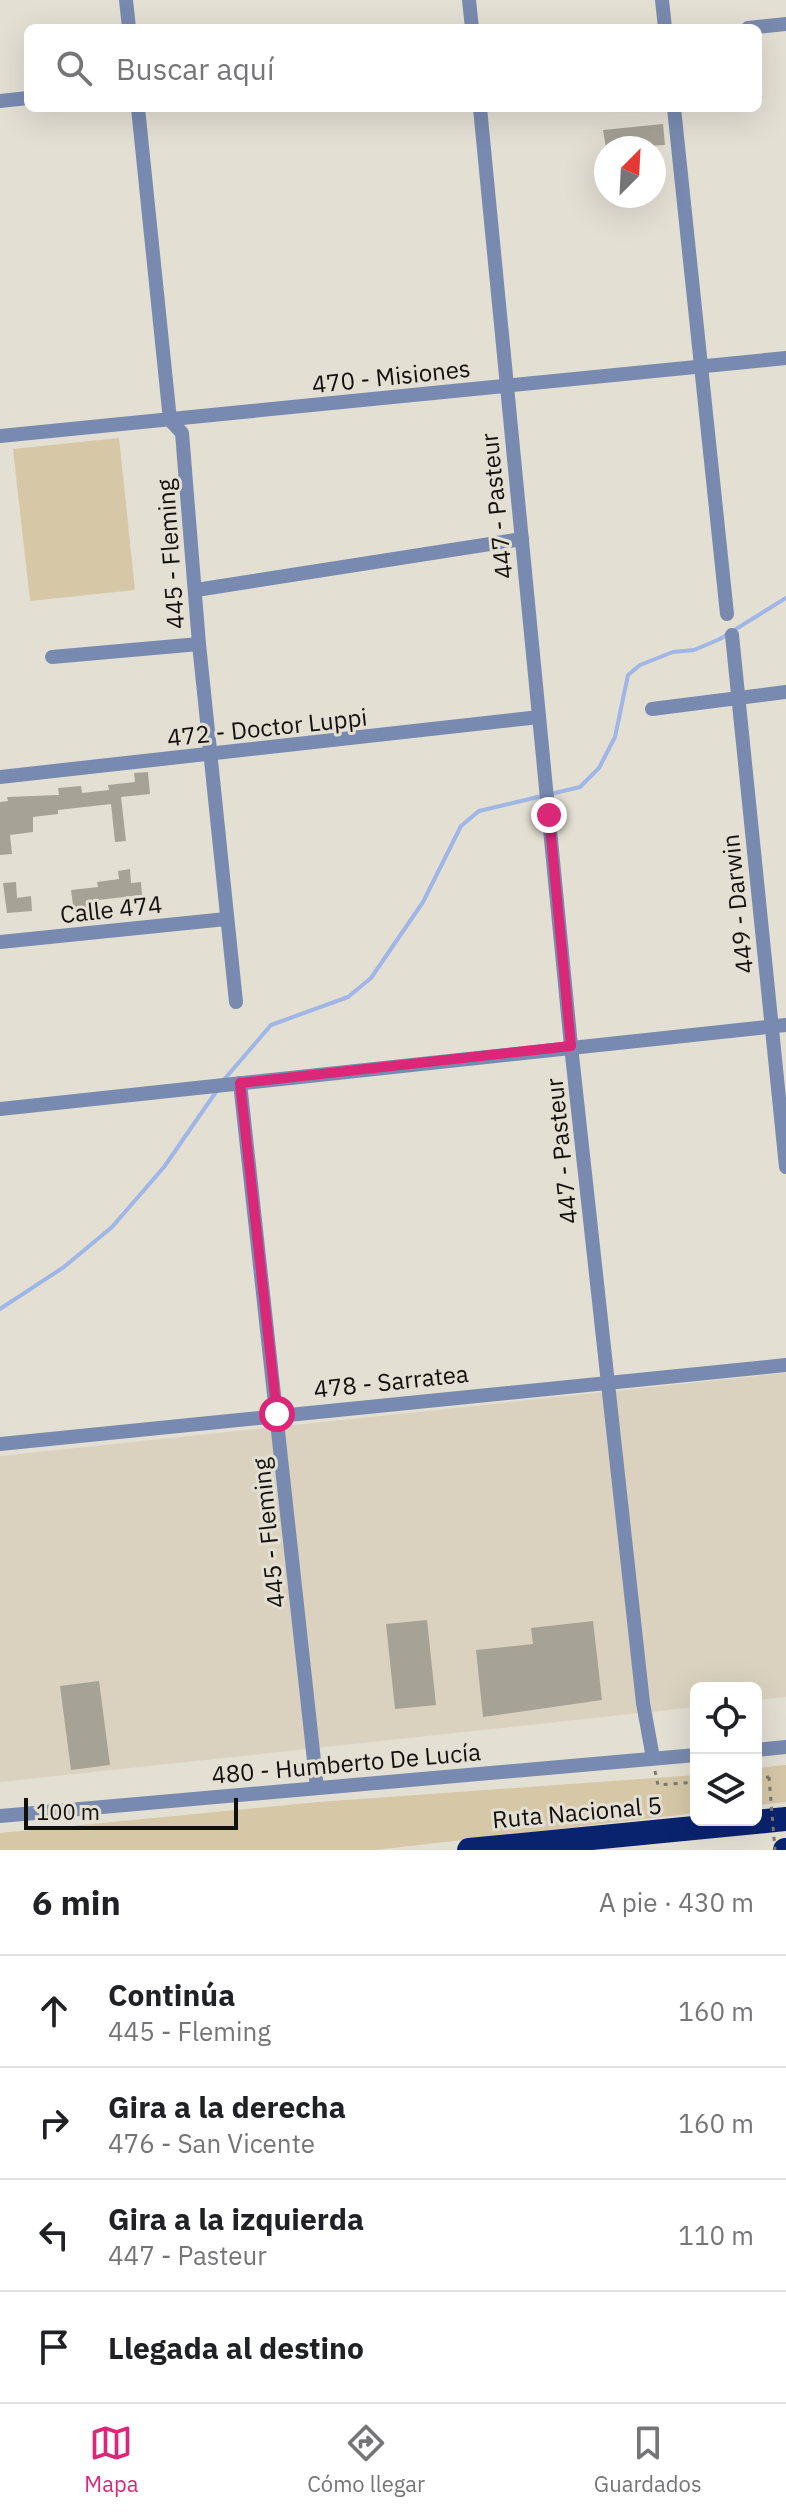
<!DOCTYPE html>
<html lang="es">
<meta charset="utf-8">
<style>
:root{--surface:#fff;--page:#f2f2f2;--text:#202124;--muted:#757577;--line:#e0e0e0;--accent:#db2777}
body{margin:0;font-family:"IBM Plex Sans",sans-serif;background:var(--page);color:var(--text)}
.controls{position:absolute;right:24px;bottom:24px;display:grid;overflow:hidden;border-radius:12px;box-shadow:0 8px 32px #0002}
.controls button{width:72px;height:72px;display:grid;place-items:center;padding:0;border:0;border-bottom:2px solid var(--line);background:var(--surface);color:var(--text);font:40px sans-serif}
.compass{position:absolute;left:594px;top:136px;width:72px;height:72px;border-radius:50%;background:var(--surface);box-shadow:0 8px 32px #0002;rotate:24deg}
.scale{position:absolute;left:24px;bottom:20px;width:214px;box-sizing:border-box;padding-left:8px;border:4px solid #12100c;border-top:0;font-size:22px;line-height:28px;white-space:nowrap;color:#12100c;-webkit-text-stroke:6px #e4dfd3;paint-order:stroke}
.stop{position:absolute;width:24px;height:24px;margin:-18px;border:6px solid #db2777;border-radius:50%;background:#fff}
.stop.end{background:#db2777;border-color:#fff;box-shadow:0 2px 8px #0008}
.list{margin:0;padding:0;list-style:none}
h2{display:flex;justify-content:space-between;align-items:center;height:104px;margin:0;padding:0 32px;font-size:34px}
h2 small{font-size:26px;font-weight:400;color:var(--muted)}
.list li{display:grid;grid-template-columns:52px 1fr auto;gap:24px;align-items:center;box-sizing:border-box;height:112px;padding:0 32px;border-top:2px solid var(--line)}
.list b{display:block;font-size:30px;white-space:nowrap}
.list p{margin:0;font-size:26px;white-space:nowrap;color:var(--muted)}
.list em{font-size:26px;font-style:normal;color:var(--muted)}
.icon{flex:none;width:44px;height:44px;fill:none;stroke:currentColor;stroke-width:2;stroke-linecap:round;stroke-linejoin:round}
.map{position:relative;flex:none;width:786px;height:1850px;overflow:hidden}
.search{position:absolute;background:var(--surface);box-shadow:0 8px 32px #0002;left:24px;right:24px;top:24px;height:88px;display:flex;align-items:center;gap:20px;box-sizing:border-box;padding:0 28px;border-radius:12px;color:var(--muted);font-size:30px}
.sheet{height:552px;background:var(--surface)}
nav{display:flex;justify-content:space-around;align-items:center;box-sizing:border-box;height:112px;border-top:2px solid var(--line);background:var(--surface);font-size:22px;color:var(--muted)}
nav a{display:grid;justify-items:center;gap:4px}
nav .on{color:var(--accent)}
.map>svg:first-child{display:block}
.built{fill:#dad2bf}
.green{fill:#d6c8a7}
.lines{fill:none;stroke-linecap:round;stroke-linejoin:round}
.stream{stroke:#9fb6e6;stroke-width:4}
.building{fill:#a7a296}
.path{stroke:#7c7971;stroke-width:3;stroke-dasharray:4 6;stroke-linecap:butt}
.minor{stroke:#788aaf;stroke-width:14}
.motorway{stroke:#0a236e;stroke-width:24}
.path-bridge{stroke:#7c7971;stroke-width:3;stroke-dasharray:4 6;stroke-linecap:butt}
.route{stroke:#db2777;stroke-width:10}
.labels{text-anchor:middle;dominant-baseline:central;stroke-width:6;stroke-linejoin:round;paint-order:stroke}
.street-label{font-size:24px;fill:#12100c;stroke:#e4dfd3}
</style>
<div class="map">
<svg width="786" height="1850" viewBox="0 0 786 1850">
<rect width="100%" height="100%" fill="#e4dfd3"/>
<!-- built -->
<polygon class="built" points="786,1373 786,1697 756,1700 756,1688 696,1688 696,1707 0,1782 0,1456"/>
<!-- green -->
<g class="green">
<polygon points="119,438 135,590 30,601 13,449"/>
<polygon points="786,1765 786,1802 756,1805 756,1768"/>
<polygon points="696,1775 696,1813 376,1850 0,1850 0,1833 319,1802"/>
</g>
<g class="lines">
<!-- stream -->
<g class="stream">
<polyline points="222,1082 271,1025 348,997 371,978 423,902 461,826 479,811 580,787 599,768 615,737 628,675 640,665 673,652 694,650 720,639 786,598"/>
<polyline points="0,1309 64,1267 112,1227 164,1167 218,1089"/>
</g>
</g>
<!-- building -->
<g class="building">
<polygon points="663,124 665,145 606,148 603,130"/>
<polygon points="148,772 150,794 121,797 126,841 115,842 111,804 58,810 58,814 33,817 33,832 10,835 12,854 0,855 0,802 8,801 7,797 59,795 58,788 81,786 82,793 109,790 108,785 135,782 134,773"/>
<polygon points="130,869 131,883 141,882 142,895 89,901 90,910 74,912 71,890 98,887 97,882 119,879 118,871"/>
<polygon points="16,882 17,898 31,896 32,911 7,913 3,883"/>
<polygon points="427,1620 436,1705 395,1709 386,1624"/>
<polygon points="593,1621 602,1700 483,1717 476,1650 533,1644 531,1628"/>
<polygon points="99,1681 110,1765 71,1770 60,1686"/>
</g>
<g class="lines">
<!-- path -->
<g class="path">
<polyline points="655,1771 658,1785 696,1782"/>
<polyline points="756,1778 769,1777"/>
</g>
<!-- minor -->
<g class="minor">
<polyline points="126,0 129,28"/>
<polyline points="469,0 472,28"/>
<polyline points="662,0 665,28"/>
<polyline points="748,28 786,24"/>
<polyline points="0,101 28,98"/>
<polyline points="138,108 170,420 182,433 199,644 236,1002"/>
<polyline points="480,108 571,1046 643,1703 653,1758"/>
<polyline points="674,108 727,614"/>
<polyline points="0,436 786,358"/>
<polyline points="196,590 522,539"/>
<polyline points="732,635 786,1167"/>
<polyline points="52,657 199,644"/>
<polyline points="652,709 786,692"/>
<polyline points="0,777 539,717"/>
<polyline points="0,942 226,919"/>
<polyline points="240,1083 317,1788"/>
<polyline points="0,1109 786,1025"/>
<polyline points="0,1444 786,1365"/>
<polyline points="756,1750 786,1747"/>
<polyline points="0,1816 696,1755"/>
</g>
<!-- motorway -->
<g class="motorway">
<polyline points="469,1850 786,1819"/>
<polyline points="785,1850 786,1850"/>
</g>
<!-- path-bridge -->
<polyline class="path-bridge" points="769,1777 775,1850"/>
</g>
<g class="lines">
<!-- route -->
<polyline class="route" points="277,1414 240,1083 571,1046 549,815"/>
</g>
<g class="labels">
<!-- street labels -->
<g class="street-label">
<text transform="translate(391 376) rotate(-6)">470 - Misiones</text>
<text transform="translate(496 506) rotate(-96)">447 - Pasteur</text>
<text transform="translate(170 554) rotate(-94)">445 - Fleming</text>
<text transform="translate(267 727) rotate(-6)">472 - Doctor Luppi</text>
<text transform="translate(737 904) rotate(-96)">449 - Darwin</text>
<text transform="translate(111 909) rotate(-6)">Calle 474</text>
<text transform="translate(561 1151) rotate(-96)">447 - Pasteur</text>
<text transform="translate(391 1381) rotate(-6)">478 - Sarratea</text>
<text transform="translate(268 1533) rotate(-96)">445 - Fleming</text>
<text transform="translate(346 1763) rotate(-5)">480 - Humberto De Lucía</text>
<text transform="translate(577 1812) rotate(-5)">Ruta Nacional 5</text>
</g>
</g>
</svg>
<div class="controls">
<button><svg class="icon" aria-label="locate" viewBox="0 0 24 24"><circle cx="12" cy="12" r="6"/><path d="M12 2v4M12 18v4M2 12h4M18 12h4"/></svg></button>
<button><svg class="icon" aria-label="layers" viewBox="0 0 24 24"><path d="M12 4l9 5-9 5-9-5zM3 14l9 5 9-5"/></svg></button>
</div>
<svg class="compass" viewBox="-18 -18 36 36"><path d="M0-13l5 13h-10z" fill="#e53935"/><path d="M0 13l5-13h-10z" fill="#757577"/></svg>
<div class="scale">100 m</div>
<div class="stop" style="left:277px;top:1414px"></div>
<div class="stop end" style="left:549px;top:815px"></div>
<div class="search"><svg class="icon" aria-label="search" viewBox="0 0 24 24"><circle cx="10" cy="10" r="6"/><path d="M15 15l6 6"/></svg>Buscar aquí</div>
</div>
<section class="sheet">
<h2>6 min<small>A pie · 430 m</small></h2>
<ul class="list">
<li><svg class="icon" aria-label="ahead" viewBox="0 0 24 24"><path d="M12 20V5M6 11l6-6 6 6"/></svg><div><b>Continúa</b><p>445 - Fleming</p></div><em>160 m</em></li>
<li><svg class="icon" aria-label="right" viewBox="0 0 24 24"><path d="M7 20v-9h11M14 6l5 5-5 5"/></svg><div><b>Gira a la derecha</b><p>476 - San Vicente</p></div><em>160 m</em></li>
<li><svg class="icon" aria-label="left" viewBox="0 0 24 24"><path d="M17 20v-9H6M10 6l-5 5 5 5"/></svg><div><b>Gira a la izquierda</b><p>447 - Pasteur</p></div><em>110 m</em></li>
<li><svg class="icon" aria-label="arrive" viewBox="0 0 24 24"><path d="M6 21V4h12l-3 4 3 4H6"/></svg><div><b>Llegada al destino</b></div></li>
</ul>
</section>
<nav>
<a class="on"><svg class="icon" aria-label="map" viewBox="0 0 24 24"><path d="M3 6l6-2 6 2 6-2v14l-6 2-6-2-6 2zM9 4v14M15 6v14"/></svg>Mapa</a>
<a><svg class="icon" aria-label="directions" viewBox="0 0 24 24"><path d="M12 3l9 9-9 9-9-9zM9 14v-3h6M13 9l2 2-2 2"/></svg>Cómo llegar</a>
<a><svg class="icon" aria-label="saved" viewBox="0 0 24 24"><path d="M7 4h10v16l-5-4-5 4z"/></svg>Guardados</a>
</nav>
